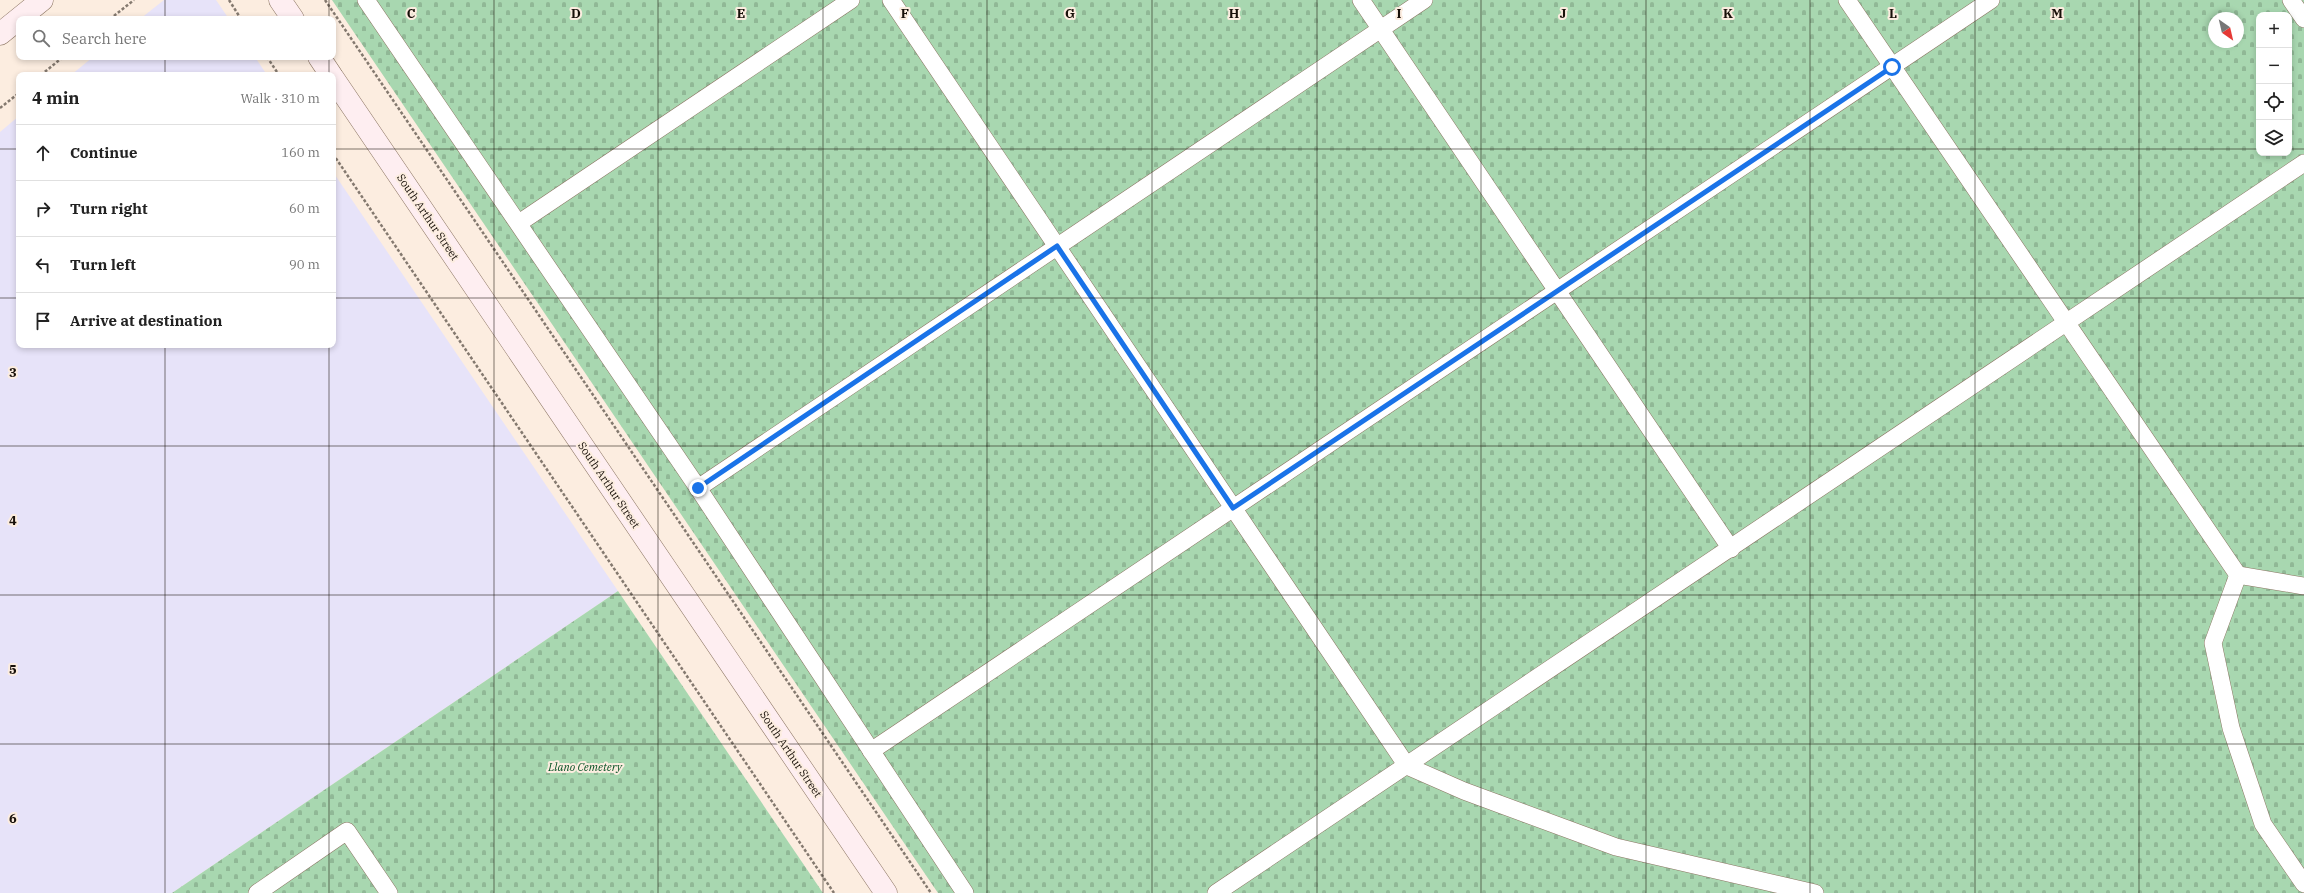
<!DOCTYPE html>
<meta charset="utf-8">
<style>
:root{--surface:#fff;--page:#f6f6f6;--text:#222;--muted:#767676;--line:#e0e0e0}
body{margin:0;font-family:"IBM Plex Serif",serif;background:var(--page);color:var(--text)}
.controls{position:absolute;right:12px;top:12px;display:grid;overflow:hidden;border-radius:8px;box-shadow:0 2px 6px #0003}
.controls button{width:36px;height:36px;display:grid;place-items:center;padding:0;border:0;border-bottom:1px solid var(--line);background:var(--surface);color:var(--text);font:20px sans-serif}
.compass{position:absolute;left:2208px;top:12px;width:36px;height:36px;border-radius:50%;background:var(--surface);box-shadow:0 2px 6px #0003;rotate:146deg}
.stop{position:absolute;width:12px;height:12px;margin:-9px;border:3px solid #1a73e8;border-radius:50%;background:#fff}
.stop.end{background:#1a73e8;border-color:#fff;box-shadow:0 1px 4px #0008}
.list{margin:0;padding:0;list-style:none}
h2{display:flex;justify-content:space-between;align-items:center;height:52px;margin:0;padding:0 16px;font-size:17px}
h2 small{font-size:13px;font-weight:400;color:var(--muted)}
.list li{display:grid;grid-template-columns:26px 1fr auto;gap:12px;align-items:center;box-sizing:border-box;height:56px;padding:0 16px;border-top:1px solid var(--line)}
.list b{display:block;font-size:15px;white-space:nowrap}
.list em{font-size:13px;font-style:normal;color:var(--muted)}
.icon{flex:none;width:22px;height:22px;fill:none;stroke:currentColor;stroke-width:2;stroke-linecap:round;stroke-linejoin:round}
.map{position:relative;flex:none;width:2304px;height:893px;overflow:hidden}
.search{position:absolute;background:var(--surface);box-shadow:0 2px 6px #0003;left:16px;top:16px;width:320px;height:44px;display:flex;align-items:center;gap:10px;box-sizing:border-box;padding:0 14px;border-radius:8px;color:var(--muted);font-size:15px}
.panel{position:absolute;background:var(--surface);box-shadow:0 2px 6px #0003;left:16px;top:72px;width:320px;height:276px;border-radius:8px}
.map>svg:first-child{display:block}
.commercial{fill:#e7e3f9}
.cemetery{fill:url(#cemetery-stones);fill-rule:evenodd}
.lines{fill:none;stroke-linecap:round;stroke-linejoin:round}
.service-casing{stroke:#8b7562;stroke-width:18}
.secondary-casing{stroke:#8b7562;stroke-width:23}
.path{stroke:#84796f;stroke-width:2.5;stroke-dasharray:3 2;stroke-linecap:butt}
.service{stroke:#fff;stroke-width:17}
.secondary{stroke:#feeef1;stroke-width:22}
.route{stroke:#1a73e8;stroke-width:5}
.grid{fill:none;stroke:#181009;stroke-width:1;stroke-opacity:0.55}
.labels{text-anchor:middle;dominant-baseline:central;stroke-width:4;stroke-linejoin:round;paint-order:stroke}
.street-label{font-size:11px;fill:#181009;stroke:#fcede0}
.park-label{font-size:11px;font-style:italic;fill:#035021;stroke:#fcede0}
.grid-label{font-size:13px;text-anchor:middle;font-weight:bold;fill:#181009;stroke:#fcede0;stroke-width:4;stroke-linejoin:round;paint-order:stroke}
</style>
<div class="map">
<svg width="2304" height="893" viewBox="0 0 2304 893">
<defs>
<pattern id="cemetery-stones" width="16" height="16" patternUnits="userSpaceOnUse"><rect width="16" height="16" fill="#a8d7b0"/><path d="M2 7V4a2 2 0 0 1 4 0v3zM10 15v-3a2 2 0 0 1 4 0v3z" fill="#90b896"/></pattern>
</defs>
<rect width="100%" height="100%" fill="#fcede0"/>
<!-- commercial -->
<g class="commercial">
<polygon points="164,0 216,0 229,19 140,19"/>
<polygon points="93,57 255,57 267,75 71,75"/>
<polygon points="19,116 19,345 333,345 333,172 618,591 172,893 0,893 0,132"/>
</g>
<!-- cemetery -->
<g class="cemetery">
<path d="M332 0H2304V893H938ZM2259 15H2289V153H2259ZM2214 18H2238V42H2214Z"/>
<polygon points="618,591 823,893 172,893"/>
</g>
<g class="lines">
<defs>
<g id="service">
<polyline points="366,0 698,488 965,893"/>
<polyline points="891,0 1407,766 1464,791 1616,847 1815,893"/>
<polyline points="1361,0 1731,549"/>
<polyline points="1847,0 2238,575"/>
<polyline points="2291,0 2304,19"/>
<polyline points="519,223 851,0"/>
<polyline points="698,488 1424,0"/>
<polyline points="2304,586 2238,575 2213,643 2231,728 2263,824 2304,884"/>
<polyline points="871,751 1991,0"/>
<polyline points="257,893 347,831 389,893"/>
<polyline points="1216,893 2304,163"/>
</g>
<g id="secondary">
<polyline points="280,0 293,19"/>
<polyline points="0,34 42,0"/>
<polyline points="319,57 331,75"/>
<polyline points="333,78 886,893"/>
</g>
</defs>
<!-- service casing -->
<use href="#service" class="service-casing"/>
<!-- secondary casing -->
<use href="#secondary" class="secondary-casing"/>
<!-- path -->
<g class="path">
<polyline points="229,0 241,19"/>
<polyline points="325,0 931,893"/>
<polyline points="110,19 134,0"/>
<polyline points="267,57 279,75"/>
<polyline points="41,75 63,57"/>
<polyline points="0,108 19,93"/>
<polyline points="333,154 834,893"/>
</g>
<!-- service -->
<use href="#service" class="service"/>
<!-- secondary -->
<use href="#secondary" class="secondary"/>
</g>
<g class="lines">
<!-- route -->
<polyline class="route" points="698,488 1057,246 1233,508 1892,67"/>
</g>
<!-- grid -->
<path class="grid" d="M165 0V19M329 0V19M494 0V893M658 0V893M823 0V893M987 0V893M1152 0V893M1317 0V893M1481 0V893M1646 0V893M1810 0V893M1975 0V893M2139 0V893M165 57V75M329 57V75M0 149H19M333 149H2259M2289 149H2304M0 298H19M333 298H2304M165 345V893M329 345V893M0 446H2304M0 595H2304M0 744H2304"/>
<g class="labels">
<!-- street labels -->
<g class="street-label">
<text transform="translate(428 217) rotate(56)">South Arthur Street</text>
<text transform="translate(609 485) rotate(56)">South Arthur Street</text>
<text transform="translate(791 754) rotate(56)">South Arthur Street</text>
</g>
<!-- park labels -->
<g class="park-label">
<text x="585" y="767">Llano Cemetery</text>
</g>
</g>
<g class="grid-label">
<text x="411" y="18">C</text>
<text x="576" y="18">D</text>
<text x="741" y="18">E</text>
<text x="905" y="18">F</text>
<text x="1070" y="18">G</text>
<text x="1234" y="18">H</text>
<text x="1399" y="18">I</text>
<text x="1563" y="18">J</text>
<text x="1728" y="18">K</text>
<text x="1893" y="18">L</text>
<text x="2057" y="18">M</text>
<text x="13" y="377">3</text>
<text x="13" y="525">4</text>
<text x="13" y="674">5</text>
<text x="13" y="823">6</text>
</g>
</svg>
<div class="controls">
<button>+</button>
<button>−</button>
<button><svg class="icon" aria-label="locate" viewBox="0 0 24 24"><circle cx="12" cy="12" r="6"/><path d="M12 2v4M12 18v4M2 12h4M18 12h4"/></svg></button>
<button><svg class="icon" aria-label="layers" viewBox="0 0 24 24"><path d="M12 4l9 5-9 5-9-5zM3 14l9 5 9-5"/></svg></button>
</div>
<svg class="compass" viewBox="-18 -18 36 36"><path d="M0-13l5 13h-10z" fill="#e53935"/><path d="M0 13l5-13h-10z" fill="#767676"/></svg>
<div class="stop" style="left:1892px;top:67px"></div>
<div class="stop end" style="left:698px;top:488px"></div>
<div class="search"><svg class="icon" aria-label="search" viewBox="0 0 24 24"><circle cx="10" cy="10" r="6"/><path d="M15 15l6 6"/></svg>Search here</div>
<section class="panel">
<h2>4 min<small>Walk · 310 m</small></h2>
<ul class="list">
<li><svg class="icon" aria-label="ahead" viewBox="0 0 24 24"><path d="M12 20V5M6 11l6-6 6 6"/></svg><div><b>Continue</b></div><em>160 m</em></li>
<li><svg class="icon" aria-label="right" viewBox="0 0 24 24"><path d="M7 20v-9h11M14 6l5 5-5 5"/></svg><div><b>Turn right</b></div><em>60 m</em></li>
<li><svg class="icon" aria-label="left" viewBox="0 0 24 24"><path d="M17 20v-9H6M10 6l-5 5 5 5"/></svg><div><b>Turn left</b></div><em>90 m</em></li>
<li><svg class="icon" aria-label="arrive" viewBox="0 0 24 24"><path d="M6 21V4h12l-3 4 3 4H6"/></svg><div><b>Arrive at destination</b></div></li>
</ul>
</section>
</div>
